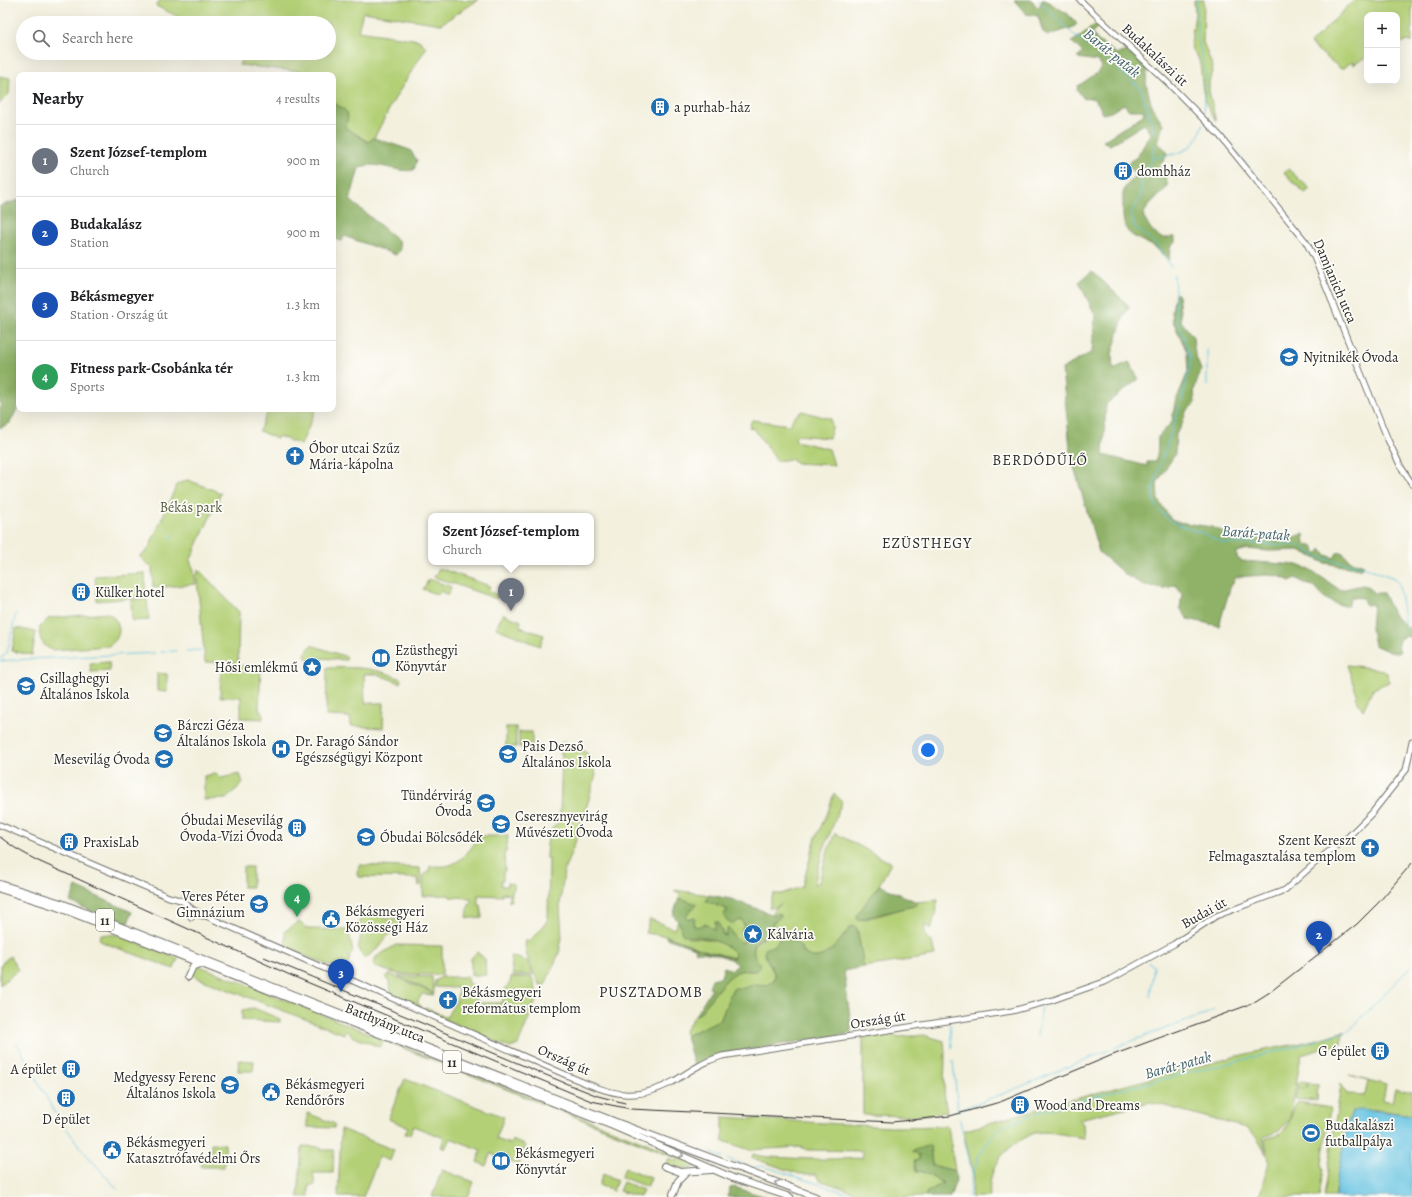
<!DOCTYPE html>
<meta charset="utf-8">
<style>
:root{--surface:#fff;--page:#f2f2f2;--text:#202124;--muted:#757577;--line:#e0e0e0;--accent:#1f6fb2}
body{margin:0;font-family:Alegreya,serif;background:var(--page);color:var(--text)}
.controls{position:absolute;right:12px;top:12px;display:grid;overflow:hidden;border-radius:8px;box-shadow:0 4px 16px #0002}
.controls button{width:36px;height:36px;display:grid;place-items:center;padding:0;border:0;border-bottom:1px solid var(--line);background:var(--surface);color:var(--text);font:20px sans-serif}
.you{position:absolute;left:928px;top:750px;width:14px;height:14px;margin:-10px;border:3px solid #fff;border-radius:50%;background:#1a73e8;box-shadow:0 0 0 6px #1a73e833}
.badge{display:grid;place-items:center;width:26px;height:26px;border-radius:50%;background:var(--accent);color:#fff;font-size:13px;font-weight:700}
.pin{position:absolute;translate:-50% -33px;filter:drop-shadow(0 1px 2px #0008)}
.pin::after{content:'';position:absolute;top:21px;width:14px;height:12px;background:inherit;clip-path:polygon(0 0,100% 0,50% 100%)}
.popup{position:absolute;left:428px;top:513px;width:166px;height:52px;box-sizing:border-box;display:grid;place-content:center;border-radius:8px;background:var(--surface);filter:drop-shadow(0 1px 3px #0005);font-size:13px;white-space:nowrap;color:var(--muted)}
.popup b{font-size:15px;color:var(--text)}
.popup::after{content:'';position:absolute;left:50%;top:100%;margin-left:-8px;border:8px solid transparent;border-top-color:var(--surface)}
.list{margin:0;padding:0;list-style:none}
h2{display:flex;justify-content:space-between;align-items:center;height:52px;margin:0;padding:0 16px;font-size:17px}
h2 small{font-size:13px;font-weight:400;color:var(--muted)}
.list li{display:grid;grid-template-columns:26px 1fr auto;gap:12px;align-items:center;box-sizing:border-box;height:72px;padding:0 16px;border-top:1px solid var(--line)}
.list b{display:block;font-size:15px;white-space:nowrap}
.list p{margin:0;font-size:13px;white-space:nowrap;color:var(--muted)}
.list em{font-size:13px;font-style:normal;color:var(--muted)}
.icon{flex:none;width:22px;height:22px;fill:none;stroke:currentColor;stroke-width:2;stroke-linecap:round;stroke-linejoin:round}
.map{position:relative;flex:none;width:1412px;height:1197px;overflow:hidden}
.search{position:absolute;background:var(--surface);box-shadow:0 4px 16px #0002;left:16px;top:16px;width:320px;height:44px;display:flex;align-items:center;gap:10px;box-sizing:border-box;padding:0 14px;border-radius:22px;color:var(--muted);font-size:15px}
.panel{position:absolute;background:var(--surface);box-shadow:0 4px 16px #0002;left:16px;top:72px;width:320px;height:340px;border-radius:8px}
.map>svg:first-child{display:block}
.green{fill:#b4d077;stroke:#707e51}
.forest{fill:#8fb268;stroke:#5d6e4a}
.water{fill:#64c2e2;stroke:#487686}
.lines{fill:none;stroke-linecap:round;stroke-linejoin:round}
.stream{stroke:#64c2e2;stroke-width:1}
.secondary-casing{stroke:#71706a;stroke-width:7}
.primary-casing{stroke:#71706a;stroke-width:8}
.secondary{stroke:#fff;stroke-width:5}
.primary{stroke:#fff;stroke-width:6}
.tram{stroke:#2b2b2b;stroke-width:1}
.oneway{stroke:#a0a0a0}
.labels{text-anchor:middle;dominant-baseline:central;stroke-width:3.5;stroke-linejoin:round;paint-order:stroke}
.shield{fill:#fdfcf7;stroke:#6a6a68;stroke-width:1}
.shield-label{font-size:13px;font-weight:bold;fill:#2b2b2b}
.street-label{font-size:14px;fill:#2b2b2b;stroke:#fdfcf7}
.poi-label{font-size:14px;fill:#2b2b2b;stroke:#fdfcf7;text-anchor:start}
.park-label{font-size:14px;fill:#545d42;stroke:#fdfcf7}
.water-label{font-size:15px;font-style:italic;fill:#3f606b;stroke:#fdfcf7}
.neighbourhood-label{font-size:15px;letter-spacing:1px;fill:#2b2b2b;stroke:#fdfcf7}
</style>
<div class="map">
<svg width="1412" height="1197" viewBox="0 0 1412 1197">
<rect width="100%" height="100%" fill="#fdfcf7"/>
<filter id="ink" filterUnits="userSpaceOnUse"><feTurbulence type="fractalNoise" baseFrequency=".025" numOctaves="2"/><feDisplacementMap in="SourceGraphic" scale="8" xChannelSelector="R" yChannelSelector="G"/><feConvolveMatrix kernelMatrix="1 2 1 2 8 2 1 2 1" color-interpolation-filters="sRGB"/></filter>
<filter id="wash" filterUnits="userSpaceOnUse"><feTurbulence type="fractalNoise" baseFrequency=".012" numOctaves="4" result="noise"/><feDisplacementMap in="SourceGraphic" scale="16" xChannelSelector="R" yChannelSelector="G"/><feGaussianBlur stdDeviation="0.9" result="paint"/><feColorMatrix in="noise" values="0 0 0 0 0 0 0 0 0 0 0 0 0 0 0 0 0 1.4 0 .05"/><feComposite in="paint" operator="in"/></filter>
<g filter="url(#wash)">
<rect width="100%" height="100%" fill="#f3f0de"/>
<!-- green -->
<g class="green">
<polygon points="160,0 478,0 441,24 363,12 358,31 419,40 426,48 395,98 374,138 368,142 344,127 348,115 333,102 333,75 308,75 306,72 239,65 246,53 329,53 329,23 191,23 156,6"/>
<path d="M1194 0H1204L1203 42 1213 68 1209 82V91L1216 121C1211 112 1206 105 1204 95 1200 81 1204 59 1192 50L1191 44 1195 13Z"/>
<polygon points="1354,0 1412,0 1412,43 1407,41 1397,44 1397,15 1367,15 1367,57 1353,65 1352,62 1341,69 1310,44"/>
<polygon points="0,76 10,78 9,94 0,103"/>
<polygon points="1288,169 1310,189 1305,193 1284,173"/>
<polygon points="269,409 316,409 301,445 278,436 277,439 259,431"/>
<polygon points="802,411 831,419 832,428 829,438 797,435 795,437 796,441 829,449 834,465 797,463 791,459 777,461 755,430 749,427 752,420 790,425 793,418"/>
<polygon points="188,480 221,493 190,561 194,570 196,584 153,588 152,568 139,556 144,554 149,548 177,484"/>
<polygon points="439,568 490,586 488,591 498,595 497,599 434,577"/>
<polygon points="198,569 239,612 238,661 235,663 205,662 197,579"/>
<polygon points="145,573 146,597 97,601 95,576"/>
<polygon points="429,579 451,587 448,595 440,591 438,595 423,589"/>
<polygon points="147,599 149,620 132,621 131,600"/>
<path d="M108 613C122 622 123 638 108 646L52 650C42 646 38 637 40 627L49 618Z"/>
<polygon points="503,614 521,621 520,627 544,635 540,646 496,628"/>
<polygon points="16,628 36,632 32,655 12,651"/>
<polygon points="311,645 347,657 346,660 321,658 310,661 306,658 305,654"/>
<polygon points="109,662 110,671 91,672 90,663"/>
<polygon points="1347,665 1378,669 1387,673 1389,682 1373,689 1363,710 1355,697 1357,695"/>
<polygon points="221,666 261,666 259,709 263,714 263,719 241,718 241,697 220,697"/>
<path d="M327 668C356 667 375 667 401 679V683L376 674H364L365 703H384L383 728 351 726 350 717 326 716Z"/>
<polygon points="157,673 167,674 167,692 157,691"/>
<rect x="506" y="727" width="10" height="20"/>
<rect x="519" y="732" width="13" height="15"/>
<path d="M563 741 579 748 588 754 596 775 579 832 564 871 560 905 562 938 559 953 545 985H542L539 984C534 972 522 952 526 940L528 942 542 928 548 919 549 859 546 857C546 850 548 842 548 833L559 821 560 817 562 753H560V744Z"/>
<polygon points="216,773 221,778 240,774 243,783 226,799 204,800 204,776"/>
<path d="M834 793 842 802 822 854 814 885 819 882 827 853 835 833 891 863 879 885 857 915 862 920 916 905 917 902 938 900 932 927 931 929 925 925C924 932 925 939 932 942L935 956 864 967 857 928 850 927C842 939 826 963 809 956 804 954 804 951 801 947 797 943 787 940 781 937L774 946 767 960 775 975 774 980 767 985 754 984 744 988 732 990 721 1019 686 1036 684 1032 696 1014H699C709 1001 723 979 737 972 745 968 756 975 760 967 750 951 751 941 770 935 771 928 774 921 774 915L770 914 781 904 774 908H769L773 894H781L802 887 816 837 828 812Z"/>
<path d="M477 836H508L506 852 504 853 505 871H503V880H501V886H507V883L514 884V889L512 891 511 901 509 902V894L502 893V896L478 895V904L481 905 482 918H468L467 917 469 904H471V898L450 897 449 895 423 896V875L429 871 430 866C437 866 444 867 450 865 460 862 475 847 477 836Z"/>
<polygon points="360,865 420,868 421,885 419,886 417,878 358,877 357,873"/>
<rect x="243" y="867" width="9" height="20"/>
<path d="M675 890 709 895 707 898C712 905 721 906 728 910L724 913 742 920 744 926 741 930 744 939 743 943 735 940 728 928 726 936 723 935 720 927 715 930 702 926 697 927 685 917 696 904 679 898 680 893 674 891Z"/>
<polygon points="365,912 368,914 370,912 383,914 383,918 395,919 395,915 400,916 399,929 387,936 380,947 365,958 359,952 360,950 358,949 361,935 359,925 361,913"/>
<path d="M650 919 674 929 678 921 688 938C703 937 725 941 735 953L734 958 703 950 667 936 645 933Z"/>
<polygon points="299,922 308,929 351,930 350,937 353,951 349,957 350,959 347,965 348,967 340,970 286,948 285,931"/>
<polygon points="101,934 118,935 178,958 174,969 102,942 99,938"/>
<polygon points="396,945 442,946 442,975 397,974 373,966 376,957"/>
<polygon points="477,952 485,959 486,975 471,975 471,958"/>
<polygon points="10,956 18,970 0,985 0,965"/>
<polygon points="510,956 527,961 533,975 513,975"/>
<polygon points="200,966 679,1156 699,1166 682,1169 666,1165 669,1158 677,1161 678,1158 383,1040 380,1047 351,1036 350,1033 345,1031 344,1034 195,977 192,973 194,967"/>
<path d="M390 974 434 994V995L422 994 417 1003 421 1006 420 1008C417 1007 395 995 391 992L390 983 385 977Z"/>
<polygon points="398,976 432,977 434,993"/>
<path d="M441 977H468L467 982 476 988V1000L481 1003H502L505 989 510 983 511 977H532L538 996 518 1045 510 1048 424 1010 425 1008 447 1017C453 1003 458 1005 458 988L435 987V981Z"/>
<polygon points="254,1008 280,1019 280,1022 242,1020 242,1010"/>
<path d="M1344 1031 1341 1042 1342 1043 1301 1055 1291 1114 1288 1121 1279 1131 1263 1137 1266 1154 1256 1136 1246 1128 1150 1102 1079 1119 1083 1124 1084 1138C1069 1136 1050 1130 1034 1133 1031 1134 1027 1137 1023 1139 1001 1151 987 1171 990 1197H971L974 1177 963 1131C1054 1103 1146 1080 1238 1056 1273 1047 1310 1044 1344 1031Z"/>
<path d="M890 1033 899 1037 924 1035 944 1041C947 1065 941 1088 947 1112L915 1116 863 1115V1038Z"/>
<polygon points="239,1060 254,1061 253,1071 238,1071"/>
<polygon points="1349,1075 1386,1085 1383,1100 1392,1102 1395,1088 1412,1092 1412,1115 1372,1109 1335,1190 1335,1197 1324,1197 1341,1084 1347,1094 1365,1095 1368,1080"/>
<polygon points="405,1079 504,1117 496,1139 510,1144 512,1140 526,1146 518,1165 491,1153 486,1166 477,1162 481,1150 450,1138 445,1149 441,1147 444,1138 413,1126 410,1134 405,1134 408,1127 388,1119"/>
<polygon points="1298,1082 1307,1083 1307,1089 1308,1083 1318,1084 1317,1101 1295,1099 1297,1088 1305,1088 1297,1087"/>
<path d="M1298 1102 1330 1108 1322 1163 1323 1169 1319 1197H1259L1269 1162 1265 1139C1270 1136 1276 1137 1280 1134 1291 1126 1292 1107 1298 1102Z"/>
<polygon points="307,1113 335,1124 334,1128 307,1127"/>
<path d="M723 1117 891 1127 948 1126 955 1171 932 1165 930 1145 919 1155V1160L923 1172 943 1183 941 1184 926 1193V1197H869L819 1180 816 1174H800L752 1158 753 1154C766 1158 777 1157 790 1158 814 1160 838 1159 862 1158L863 1151 808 1150 800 1147 750 1150 723 1141Z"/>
<polygon points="341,1129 394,1150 390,1161 379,1157 363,1197 338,1197"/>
<polygon points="211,1143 225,1144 225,1160 218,1159 211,1154"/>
<polygon points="302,1146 321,1147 321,1150 334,1150 333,1173 313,1173 315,1185 309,1185 309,1197 298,1197"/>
<polygon points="201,1157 211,1157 225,1161 224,1167 201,1167"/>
<polygon points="625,1168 651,1178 647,1187 621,1177"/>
<polygon points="442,1170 474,1182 468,1197 432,1197"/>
<polygon points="603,1174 617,1180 613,1191 599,1185"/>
<polygon points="623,1182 643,1190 640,1197 619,1191"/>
</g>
<!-- forest -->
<g class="forest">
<polygon points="1014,0 1032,0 1036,6 1039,7 1042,0 1045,0 1068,14 1077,24 1074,27 1047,36 1043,32 1038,16 1026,14"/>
<path d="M1096 24 1099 26 1092 33 1097 40 1117 54 1128 51 1144 64 1147 71 1146 83 1152 107 1163 124 1158 143 1167 151V156L1159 165C1175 191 1165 187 1150 204 1147 207 1145 212 1143 215 1147 223 1153 235 1162 238 1166 239 1170 236 1175 237V242L1170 248 1169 260C1162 257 1160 249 1153 246 1128 234 1122 234 1123 204 1123 199 1122 191 1126 186 1129 182 1133 180 1136 175L1128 166 1130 161C1140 158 1144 143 1150 134L1145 124 1141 126 1110 145 1103 141 1143 115 1144 111 1141 110H1129L1124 104 1111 112 1103 114 1098 103 1092 98 1084 99 1077 90 1078 86 1097 73 1102 66 1098 61 1077 58 1083 53 1072 42Z"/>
<path d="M333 102C345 111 352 110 345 127L368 142 374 138 410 150 417 160 414 170C397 174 375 159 359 168L350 200 399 241 400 249 396 255 344 236 342 241 333 239Z"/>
<polygon points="19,200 19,405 10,423 0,428 0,206"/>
<path d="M1092 271 1129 306 1122 321 1112 354 1113 369 1129 362 1139 379 1106 404 1103 455 1147 466V462H1155C1159 451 1157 449 1158 437L1172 422 1175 403 1188 372 1187 352 1173 321 1172 311 1175 294H1178L1181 321 1193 337 1195 355 1201 370 1194 390 1195 403 1186 412 1181 427 1176 433 1175 454 1157 483 1158 500 1170 518 1177 522 1212 527 1235 537 1283 540 1304 534 1305 544 1314 547 1315 553H1319L1321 549 1326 555 1334 558 1337 553 1342 552 1349 560 1364 565 1360 569 1325 563 1299 550 1269 551 1247 549 1237 552V558L1242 561 1298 565 1311 570 1340 590 1363 585 1366 586 1374 593H1383L1394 616 1412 631V638L1406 636 1399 639 1398 646 1400 652H1390L1374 645 1371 628 1373 604 1365 605 1363 598 1351 597 1348 606C1332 604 1324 600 1314 586L1305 584 1296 578 1290 581 1279 576 1267 575 1236 577 1230 588 1219 626 1188 619 1180 608 1182 595 1176 585 1163 589 1144 585 1127 576 1099 552 1071 457 1062 369 1092 352 1095 315 1079 282Z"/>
<polygon points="879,885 917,902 917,905 857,920 857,915"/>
<polygon points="76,887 132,912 127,926 70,902"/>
<path d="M709 895 731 899 774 915 779 913 780 917 772 924 775 929 773 933C769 936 762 936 758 940 750 947 754 958 760 964L759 969C752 974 745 968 737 972 723 979 709 1002 699 1014H696L712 988 709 987 712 979 721 977 724 967 732 970 738 965C731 956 707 952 696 952L695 948 666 938 667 936 703 950 734 958 735 953C728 945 710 938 700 937 692 936 689 938 682 934L680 924 673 915 679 898 697 904 685 917 689 919 695 918 693 925 697 927 705 924 715 930V922H718L723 935 726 936 728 927C735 935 730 937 743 943L744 940 741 935 744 926 742 920H739L733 924 725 919 724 915 728 910 706 901Z"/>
<path d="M854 926 857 928 864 967 844 971 852 1033 721 1054 694 1065 686 1036 721 1019 732 990 735 988H744L754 984 767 985 774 980 775 975 764 953 766 948 774 946 781 937C789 938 796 940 800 947 802 949 801 950 803 952 821 969 841 940 850 927Z"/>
<polygon points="930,1145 932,1165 955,1171 956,1180 950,1197 926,1197 926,1193 943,1183 923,1172 916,1171 914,1161 919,1160 919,1155 912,1151"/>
<polygon points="734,1187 766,1197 727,1197 730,1188"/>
</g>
<!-- water -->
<polygon class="water" points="1361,1109 1412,1115 1412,1197 1335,1197 1336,1183 1348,1121 1352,1112"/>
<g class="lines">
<!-- stream -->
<g class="stream">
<polyline points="1038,0 1075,36 1105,58 1141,89 1155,134"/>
<polyline points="1197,0 1197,36 1206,75 1204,114"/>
<polyline points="1228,142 1291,218"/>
<polyline points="1155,145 1151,160 1142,179 1140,199 1131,212 1134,226 1156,244 1171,267"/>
<path d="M1152 160C1158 156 1164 156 1170 155 1189 152 1198 142 1203 124"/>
<polyline points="1174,274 1176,314 1191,360 1183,396 1152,490 1153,499 1157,508 1171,522 1205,534 1222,543 1300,545 1317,557 1365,567 1394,578 1399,584 1405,627 1412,636"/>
<polyline points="1207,386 1207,349"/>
<polyline points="170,539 174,534"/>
<polyline points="186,651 202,650"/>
<polyline points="161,652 176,651"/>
<polyline points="50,658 155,653"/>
<polyline points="0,659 7,653 16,613"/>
<polyline points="0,661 49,658"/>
<polyline points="1148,962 1154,966 1150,996"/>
<polyline points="950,1024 952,1048"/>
<polyline points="1037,1037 1041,1006"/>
<polyline points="17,1043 54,1111 80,1147 117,1189"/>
<polyline points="953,1061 958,1110"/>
<path d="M958 1111 962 1108C1011 1093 1056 1071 1104 1052 1136 1039 1170 1027 1204 1015L1214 1009"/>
<polyline points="959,1116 972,1173"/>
<polyline points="711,1153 723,1157"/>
<polyline points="728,1159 752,1168 763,1166 859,1197"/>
<polyline points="969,1197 972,1175 979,1156 993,1135 1005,1125 1043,1111 1111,1092 1287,1049 1349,1031 1412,965"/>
</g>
</g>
</g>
<g filter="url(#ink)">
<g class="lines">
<defs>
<g id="secondary">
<polyline points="1080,0 1170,85 1220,136 1306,242 1314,257 1388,440 1401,467 1412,484"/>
<path d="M0 825 169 897C181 900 182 900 191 908 194 911 211 918 217 921L573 1078C613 1095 636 1103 676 1080 691 1070 705 1061 722 1056L1012 1011 1053 1000 1107 981 1174 944 1216 916 1285 890 1323 856 1348 837 1372 813 1406 770 1412 741"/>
<polyline points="191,917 195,914 203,916"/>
</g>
<g id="primary">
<polyline points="0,884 61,903 621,1124 816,1197"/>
<polyline points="0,889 57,907 118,931 613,1126 733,1178 790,1197"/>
<polyline points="188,977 193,966 201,964"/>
<polyline points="664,1166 680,1172 711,1170"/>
<polyline points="673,1194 678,1181 687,1172"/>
</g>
</defs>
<!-- secondary casing -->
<use href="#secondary" class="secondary-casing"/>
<!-- primary casing -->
<use href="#primary" class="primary-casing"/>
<!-- secondary -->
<use href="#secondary" class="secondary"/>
<!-- primary -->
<use href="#primary" class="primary"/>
<!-- tram -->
<g class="tram">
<polyline points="0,837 15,848 36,860 290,975 591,1101 631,1109 892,1122 950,1116 1000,1102 1110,1056 1251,1004 1270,992 1357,924 1379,902 1412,863"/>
<polyline points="264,957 565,1083 598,1096 625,1103"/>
</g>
</g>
<!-- one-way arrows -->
<defs><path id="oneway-chevron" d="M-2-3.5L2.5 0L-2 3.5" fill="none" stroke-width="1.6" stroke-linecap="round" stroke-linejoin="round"/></defs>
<g class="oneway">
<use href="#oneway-chevron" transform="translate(681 1155) rotate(24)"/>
<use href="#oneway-chevron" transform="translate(777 1183) rotate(-160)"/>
</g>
</g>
<!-- icons -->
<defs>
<symbol id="building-disc" viewBox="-11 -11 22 22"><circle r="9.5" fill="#1f6fb2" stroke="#fdfcf7"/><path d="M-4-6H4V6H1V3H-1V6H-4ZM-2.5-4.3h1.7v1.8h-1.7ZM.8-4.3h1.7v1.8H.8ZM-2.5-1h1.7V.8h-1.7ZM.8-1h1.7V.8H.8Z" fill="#fff"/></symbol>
<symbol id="school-disc" viewBox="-11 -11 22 22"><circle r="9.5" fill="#1f6fb2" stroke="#fdfcf7"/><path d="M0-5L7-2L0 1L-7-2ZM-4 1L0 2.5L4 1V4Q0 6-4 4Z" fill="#fff"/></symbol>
<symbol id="church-disc" viewBox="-11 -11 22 22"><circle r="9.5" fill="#1f6fb2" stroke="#fdfcf7"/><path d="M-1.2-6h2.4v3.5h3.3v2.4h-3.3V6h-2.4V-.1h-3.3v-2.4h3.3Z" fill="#fff"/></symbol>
<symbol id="library-disc" viewBox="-11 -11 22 22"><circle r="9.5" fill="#1f6fb2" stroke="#fdfcf7"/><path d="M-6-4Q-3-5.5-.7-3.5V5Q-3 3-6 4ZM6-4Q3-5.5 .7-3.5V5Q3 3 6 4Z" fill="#fff"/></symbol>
<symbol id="sight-disc" viewBox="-11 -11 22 22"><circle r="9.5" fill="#1f6fb2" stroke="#fdfcf7"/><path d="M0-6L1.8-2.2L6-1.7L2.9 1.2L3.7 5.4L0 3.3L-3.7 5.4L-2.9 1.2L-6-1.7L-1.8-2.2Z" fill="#fff"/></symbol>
<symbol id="hospital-disc" viewBox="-11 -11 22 22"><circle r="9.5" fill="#1f6fb2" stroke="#fdfcf7"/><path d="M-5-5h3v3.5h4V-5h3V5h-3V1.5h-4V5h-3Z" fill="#fff"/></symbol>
<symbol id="civic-disc" viewBox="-11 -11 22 22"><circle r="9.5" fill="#1f6fb2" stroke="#fdfcf7"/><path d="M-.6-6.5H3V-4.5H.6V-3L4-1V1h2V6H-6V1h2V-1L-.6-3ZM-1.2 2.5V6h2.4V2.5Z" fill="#fff"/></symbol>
<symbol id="stadium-disc" viewBox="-11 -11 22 22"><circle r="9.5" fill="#1f6fb2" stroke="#fdfcf7"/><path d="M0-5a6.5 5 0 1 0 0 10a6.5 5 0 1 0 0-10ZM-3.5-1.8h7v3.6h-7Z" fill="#fff"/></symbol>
</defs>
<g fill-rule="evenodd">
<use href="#building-disc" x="649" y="96" width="22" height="22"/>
<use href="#building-disc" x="1112" y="160" width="22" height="22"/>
<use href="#school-disc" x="1278" y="346" width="22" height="22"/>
<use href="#church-disc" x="284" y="445" width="22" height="22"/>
<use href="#building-disc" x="70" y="581" width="22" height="22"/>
<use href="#library-disc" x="370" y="647" width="22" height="22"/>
<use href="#sight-disc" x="301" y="656" width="22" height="22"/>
<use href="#school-disc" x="15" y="675" width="22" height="22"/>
<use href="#school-disc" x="152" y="722" width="22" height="22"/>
<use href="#hospital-disc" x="270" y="738" width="22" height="22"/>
<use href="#school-disc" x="497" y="743" width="22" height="22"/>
<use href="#school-disc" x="153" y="748" width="22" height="22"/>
<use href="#school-disc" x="475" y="792" width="22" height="22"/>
<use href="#school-disc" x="490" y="813" width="22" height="22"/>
<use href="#building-disc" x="286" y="817" width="22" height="22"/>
<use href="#school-disc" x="355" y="826" width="22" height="22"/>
<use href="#building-disc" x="58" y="831" width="22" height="22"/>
<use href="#church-disc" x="1359" y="837" width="22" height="22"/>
<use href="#school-disc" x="248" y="893" width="22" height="22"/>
<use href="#civic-disc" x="320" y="908" width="22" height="22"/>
<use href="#sight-disc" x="742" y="923" width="22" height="22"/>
<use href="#church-disc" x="437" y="989" width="22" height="22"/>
<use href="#building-disc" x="1369" y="1040" width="22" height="22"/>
<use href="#building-disc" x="60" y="1058" width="22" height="22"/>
<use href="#school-disc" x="219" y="1074" width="22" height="22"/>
<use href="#civic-disc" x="260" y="1081" width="22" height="22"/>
<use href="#building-disc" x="55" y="1087" width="22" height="22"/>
<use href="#building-disc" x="1009" y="1094" width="22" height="22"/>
<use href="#stadium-disc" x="1300" y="1122" width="22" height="22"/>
<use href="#civic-disc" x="101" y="1139" width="22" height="22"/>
<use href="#library-disc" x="490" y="1150" width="22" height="22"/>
</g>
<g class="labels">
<!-- shield labels -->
<g class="shield">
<rect x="96" y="909" width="18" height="22" rx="3"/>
<rect x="443" y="1051" width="18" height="22" rx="3"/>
</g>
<g class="shield-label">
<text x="105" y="920">11</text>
<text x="452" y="1062">11</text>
</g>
<!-- street labels -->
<g class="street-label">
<text transform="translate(1155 55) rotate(43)">Budakalászi út</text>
<text transform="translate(1335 281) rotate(67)">Damjanich utca</text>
<text transform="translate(1204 913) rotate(-29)">Budai út</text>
<text transform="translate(878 1020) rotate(-9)">Ország út</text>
<text transform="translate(385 1023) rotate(22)">Batthyány utca</text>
<text transform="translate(564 1060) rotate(24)">Ország út</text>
</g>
<!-- poi labels -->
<g class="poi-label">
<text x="674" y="107">a purhab-ház</text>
<text x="1137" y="171">dombház</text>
<text x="1303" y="357">Nyitnikék Óvoda</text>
<text x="309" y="448">Óbor utcai Szűz<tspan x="309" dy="16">Mária-kápolna</tspan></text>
<text x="95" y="592">Külker hotel</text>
<text x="395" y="650">Ezüsthegyi<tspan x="395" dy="16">Könyvtár</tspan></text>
<text x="298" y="667" text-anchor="end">Hősi emlékmű</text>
<text x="40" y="678">Csillaghegyi<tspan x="40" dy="16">Általános Iskola</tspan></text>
<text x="177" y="725">Bárczi Géza<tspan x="177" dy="16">Általános Iskola</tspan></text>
<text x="295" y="741">Dr. Faragó Sándor<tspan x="295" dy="16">Egészségügyi Központ</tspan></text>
<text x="522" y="746">Pais Dezső<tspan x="522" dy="16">Általános Iskola</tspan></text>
<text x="150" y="759" text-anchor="end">Mesevilág Óvoda</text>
<text x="472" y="795" text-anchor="end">Tündérvirág<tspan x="472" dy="16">Óvoda</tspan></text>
<text x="515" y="816">Cseresznyevirág<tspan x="515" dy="16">Művészeti Óvoda</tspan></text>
<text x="283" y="820" text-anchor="end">Óbudai Mesevilág<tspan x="283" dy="16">Óvoda-Vízi Óvoda</tspan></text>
<text x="380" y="837">Óbudai Bölcsődék</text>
<text x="1356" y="840" text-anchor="end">Szent Kereszt<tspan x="1356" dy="16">Felmagasztalása templom</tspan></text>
<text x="83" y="842">PraxisLab</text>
<text x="245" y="896" text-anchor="end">Veres Péter<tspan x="245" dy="16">Gimnázium</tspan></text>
<text x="345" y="911">Békásmegyeri<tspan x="345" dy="16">Közösségi Ház</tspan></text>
<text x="767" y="934">Kálvária</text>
<text x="462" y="992">Békásmegyeri<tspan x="462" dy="16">református templom</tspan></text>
<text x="1366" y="1051" text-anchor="end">G épület</text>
<text x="57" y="1069" text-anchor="end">A épület</text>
<text x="216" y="1077" text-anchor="end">Medgyessy Ferenc<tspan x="216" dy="16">Általános Iskola</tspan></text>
<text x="285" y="1084">Békásmegyeri<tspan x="285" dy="16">Rendőrőrs</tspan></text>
<text x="1034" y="1105">Wood and Dreams</text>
<text x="66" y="1119" text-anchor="middle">D épület</text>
<text x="1325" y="1125">Budakalászi<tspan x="1325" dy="16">futballpálya</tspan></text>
<text x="126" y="1142">Békásmegyeri<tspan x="126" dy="16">Katasztrófavédelmi Őrs</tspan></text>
<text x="515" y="1153">Békásmegyeri<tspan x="515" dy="16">Könyvtár</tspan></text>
</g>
<!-- park labels -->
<g class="park-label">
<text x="191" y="507">Békás park</text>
</g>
<!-- water labels -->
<g class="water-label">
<text transform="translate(1112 53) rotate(39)">Barát-patak</text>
<text transform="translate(1256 533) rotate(4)">Barát-patak</text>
<text transform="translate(1178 1065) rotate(-15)">Barát-patak</text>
</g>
<!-- neighbourhood labels -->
<g class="neighbourhood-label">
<text x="1040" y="460">BERDÓDŰLŐ</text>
<text x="927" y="543">EZÜSTHEGY</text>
<text x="651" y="992">PUSZTADOMB</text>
</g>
</g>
</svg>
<div class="controls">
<button>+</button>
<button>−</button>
</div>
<div class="you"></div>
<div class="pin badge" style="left:511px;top:611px;background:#6b7280">1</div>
<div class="popup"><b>Szent József-templom</b>Church</div>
<div class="pin badge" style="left:1319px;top:954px;background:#1a4fb4">2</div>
<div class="pin badge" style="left:341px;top:992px;background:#1a4fb4">3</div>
<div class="pin badge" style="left:297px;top:917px;background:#2e9e5b">4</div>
<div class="search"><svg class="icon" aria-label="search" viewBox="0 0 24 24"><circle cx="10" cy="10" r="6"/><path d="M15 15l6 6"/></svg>Search here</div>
<section class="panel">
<h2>Nearby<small>4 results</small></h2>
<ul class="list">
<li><span class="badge" style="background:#6b7280">1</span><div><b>Szent József-templom</b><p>Church</p></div><em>900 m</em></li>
<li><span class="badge" style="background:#1a4fb4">2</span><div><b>Budakalász</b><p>Station</p></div><em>900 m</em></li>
<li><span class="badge" style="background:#1a4fb4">3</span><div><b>Békásmegyer</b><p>Station · Ország út</p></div><em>1.3 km</em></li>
<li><span class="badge" style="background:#2e9e5b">4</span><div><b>Fitness park-Csobánka tér</b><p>Sports</p></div><em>1.3 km</em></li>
</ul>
</section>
</div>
